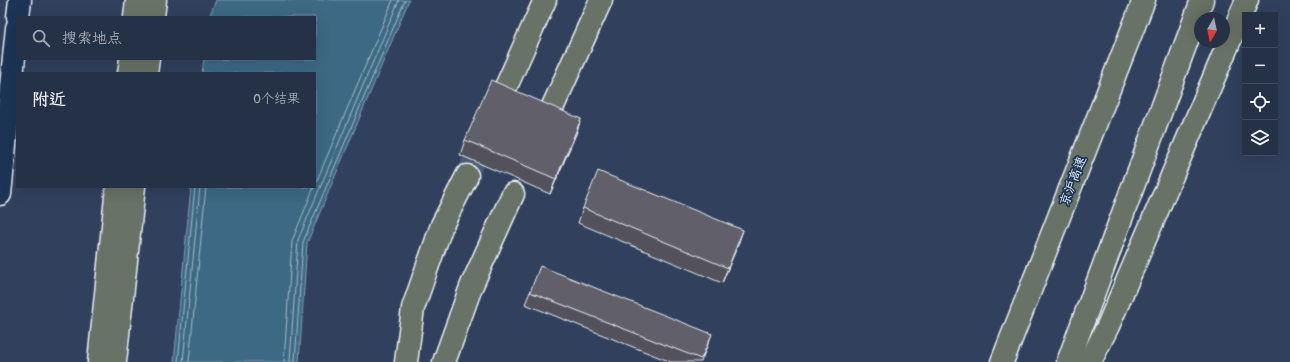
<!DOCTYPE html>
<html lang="zh">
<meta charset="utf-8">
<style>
:root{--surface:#253146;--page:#2d394d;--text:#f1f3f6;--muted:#a3a9b3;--line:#424c5f}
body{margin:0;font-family:"Balsamiq Sans","LXGW WenKai TC",sans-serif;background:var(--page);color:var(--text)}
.controls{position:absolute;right:12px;top:12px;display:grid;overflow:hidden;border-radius:0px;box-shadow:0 4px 16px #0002}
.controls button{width:36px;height:36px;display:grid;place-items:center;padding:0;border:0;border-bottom:1px solid var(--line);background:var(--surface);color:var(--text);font:20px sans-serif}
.compass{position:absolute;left:1194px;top:12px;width:36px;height:36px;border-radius:50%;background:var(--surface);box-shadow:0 4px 16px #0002;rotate:189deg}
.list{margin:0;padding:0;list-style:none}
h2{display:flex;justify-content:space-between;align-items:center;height:52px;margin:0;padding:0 16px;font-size:17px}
h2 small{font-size:13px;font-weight:400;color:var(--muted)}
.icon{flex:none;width:22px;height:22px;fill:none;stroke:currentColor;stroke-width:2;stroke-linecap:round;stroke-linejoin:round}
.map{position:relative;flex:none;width:1290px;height:362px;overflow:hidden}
.search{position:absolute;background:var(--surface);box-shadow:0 4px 16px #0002;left:16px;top:16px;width:300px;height:44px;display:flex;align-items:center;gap:10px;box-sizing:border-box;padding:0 14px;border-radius:0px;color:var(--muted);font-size:15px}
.panel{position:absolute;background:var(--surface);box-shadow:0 4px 16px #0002;left:16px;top:72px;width:300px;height:116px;border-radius:0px}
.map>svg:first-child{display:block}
.water{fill:#3e6984;stroke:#829fb2}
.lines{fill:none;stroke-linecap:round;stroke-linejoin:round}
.shore{stroke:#a4bbca;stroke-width:1}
.highway-tunnel{stroke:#4c5b74;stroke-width:22;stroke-dasharray:22 11;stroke-linecap:butt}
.street-casing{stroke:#e8f1f8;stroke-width:25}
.highway-casing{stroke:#e8f1f8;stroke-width:25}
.street{stroke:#1d3557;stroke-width:22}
.highway{stroke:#697266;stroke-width:22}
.wall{fill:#53515c;stroke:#e8f1f8}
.shaded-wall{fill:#44424b;stroke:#e8f1f8}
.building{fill:#615e6b;stroke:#e8f1f8}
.labels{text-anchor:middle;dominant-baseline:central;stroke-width:3.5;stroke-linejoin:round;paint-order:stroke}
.street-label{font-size:13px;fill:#e8f1f8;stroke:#1d3557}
</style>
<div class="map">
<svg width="1290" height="362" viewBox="0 0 1290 362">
<rect width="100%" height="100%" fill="#31415d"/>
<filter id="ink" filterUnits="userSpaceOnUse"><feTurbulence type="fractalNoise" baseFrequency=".025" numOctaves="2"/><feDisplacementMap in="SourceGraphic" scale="8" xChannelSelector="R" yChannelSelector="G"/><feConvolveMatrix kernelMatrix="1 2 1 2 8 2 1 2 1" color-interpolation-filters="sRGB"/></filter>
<g filter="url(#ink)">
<!-- water -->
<polygon class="water" points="216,0 409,0 307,243 299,362 174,362 191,187 315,187 315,73 202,73 204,59 315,59 315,17 209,17"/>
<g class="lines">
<!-- shore -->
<g class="shore">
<polyline points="315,185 393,0"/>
<polyline points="178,362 195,187"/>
<polyline points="183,362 200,187"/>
<polyline points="189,362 206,187"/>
<polyline points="284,362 292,241 314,187"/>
<polyline points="290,362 298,240 399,0"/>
<polyline points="295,362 303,242 405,0"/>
</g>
<!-- highway-tunnel -->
<polyline class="highway-tunnel" points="467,176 485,133"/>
<defs>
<g id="street">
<polyline points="18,17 20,0"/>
<polyline points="0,194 17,28"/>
</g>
<g id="highway">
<polyline points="135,17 137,0"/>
<polyline points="153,17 155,0"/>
<polyline points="129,73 131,59"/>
<polyline points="146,73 148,59"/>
<polyline points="505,89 545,0"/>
<polyline points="549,115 601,0"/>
<polyline points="99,362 117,187"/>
<polyline points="115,362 134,187"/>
<polyline points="406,362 413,308 442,225 467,176"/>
<polyline points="444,362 471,287 513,194"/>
<polyline points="1002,362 1144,0"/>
<polyline points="1068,362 1202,0"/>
<polyline points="1090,362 1108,326 1247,0"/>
</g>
</defs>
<!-- street casing -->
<use href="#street" class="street-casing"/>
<!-- highway casing -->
<use href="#highway" class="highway-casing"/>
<!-- street -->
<use href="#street" class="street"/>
<!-- highway -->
<use href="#highway" class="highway"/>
</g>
<!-- wall -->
<g class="wall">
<polygon points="581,119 576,134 550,194 460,155 465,140"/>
<polygon points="583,208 743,230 722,283 578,223"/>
<polygon points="530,292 712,334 701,362 671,362 525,304"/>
</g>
<!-- shaded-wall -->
<g class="shaded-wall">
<polygon points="581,119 576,134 550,194 556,179"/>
<polygon points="743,230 738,245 722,283 728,268"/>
</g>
<!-- building -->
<g class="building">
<polygon points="491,80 581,119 556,179 465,140"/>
<polygon points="598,171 743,230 728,268 583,208"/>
<polygon points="540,266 712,334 701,359 530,292"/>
</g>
</g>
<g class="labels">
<!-- street labels -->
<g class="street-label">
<text transform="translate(1073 181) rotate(-69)">京沪高速</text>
</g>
</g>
</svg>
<div class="controls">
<button>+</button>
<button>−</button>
<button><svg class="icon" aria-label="locate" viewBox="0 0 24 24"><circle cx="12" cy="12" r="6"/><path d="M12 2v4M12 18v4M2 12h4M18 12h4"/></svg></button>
<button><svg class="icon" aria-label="layers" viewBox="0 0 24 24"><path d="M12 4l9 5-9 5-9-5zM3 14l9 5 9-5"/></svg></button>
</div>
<svg class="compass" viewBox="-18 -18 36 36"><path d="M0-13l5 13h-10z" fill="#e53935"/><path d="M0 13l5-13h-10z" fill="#a3a9b3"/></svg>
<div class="search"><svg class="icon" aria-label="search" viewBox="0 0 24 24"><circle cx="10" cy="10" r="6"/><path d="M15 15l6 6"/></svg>搜索地点</div>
<section class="panel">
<h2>附近<small>0个结果</small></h2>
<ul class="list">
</ul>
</section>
</div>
